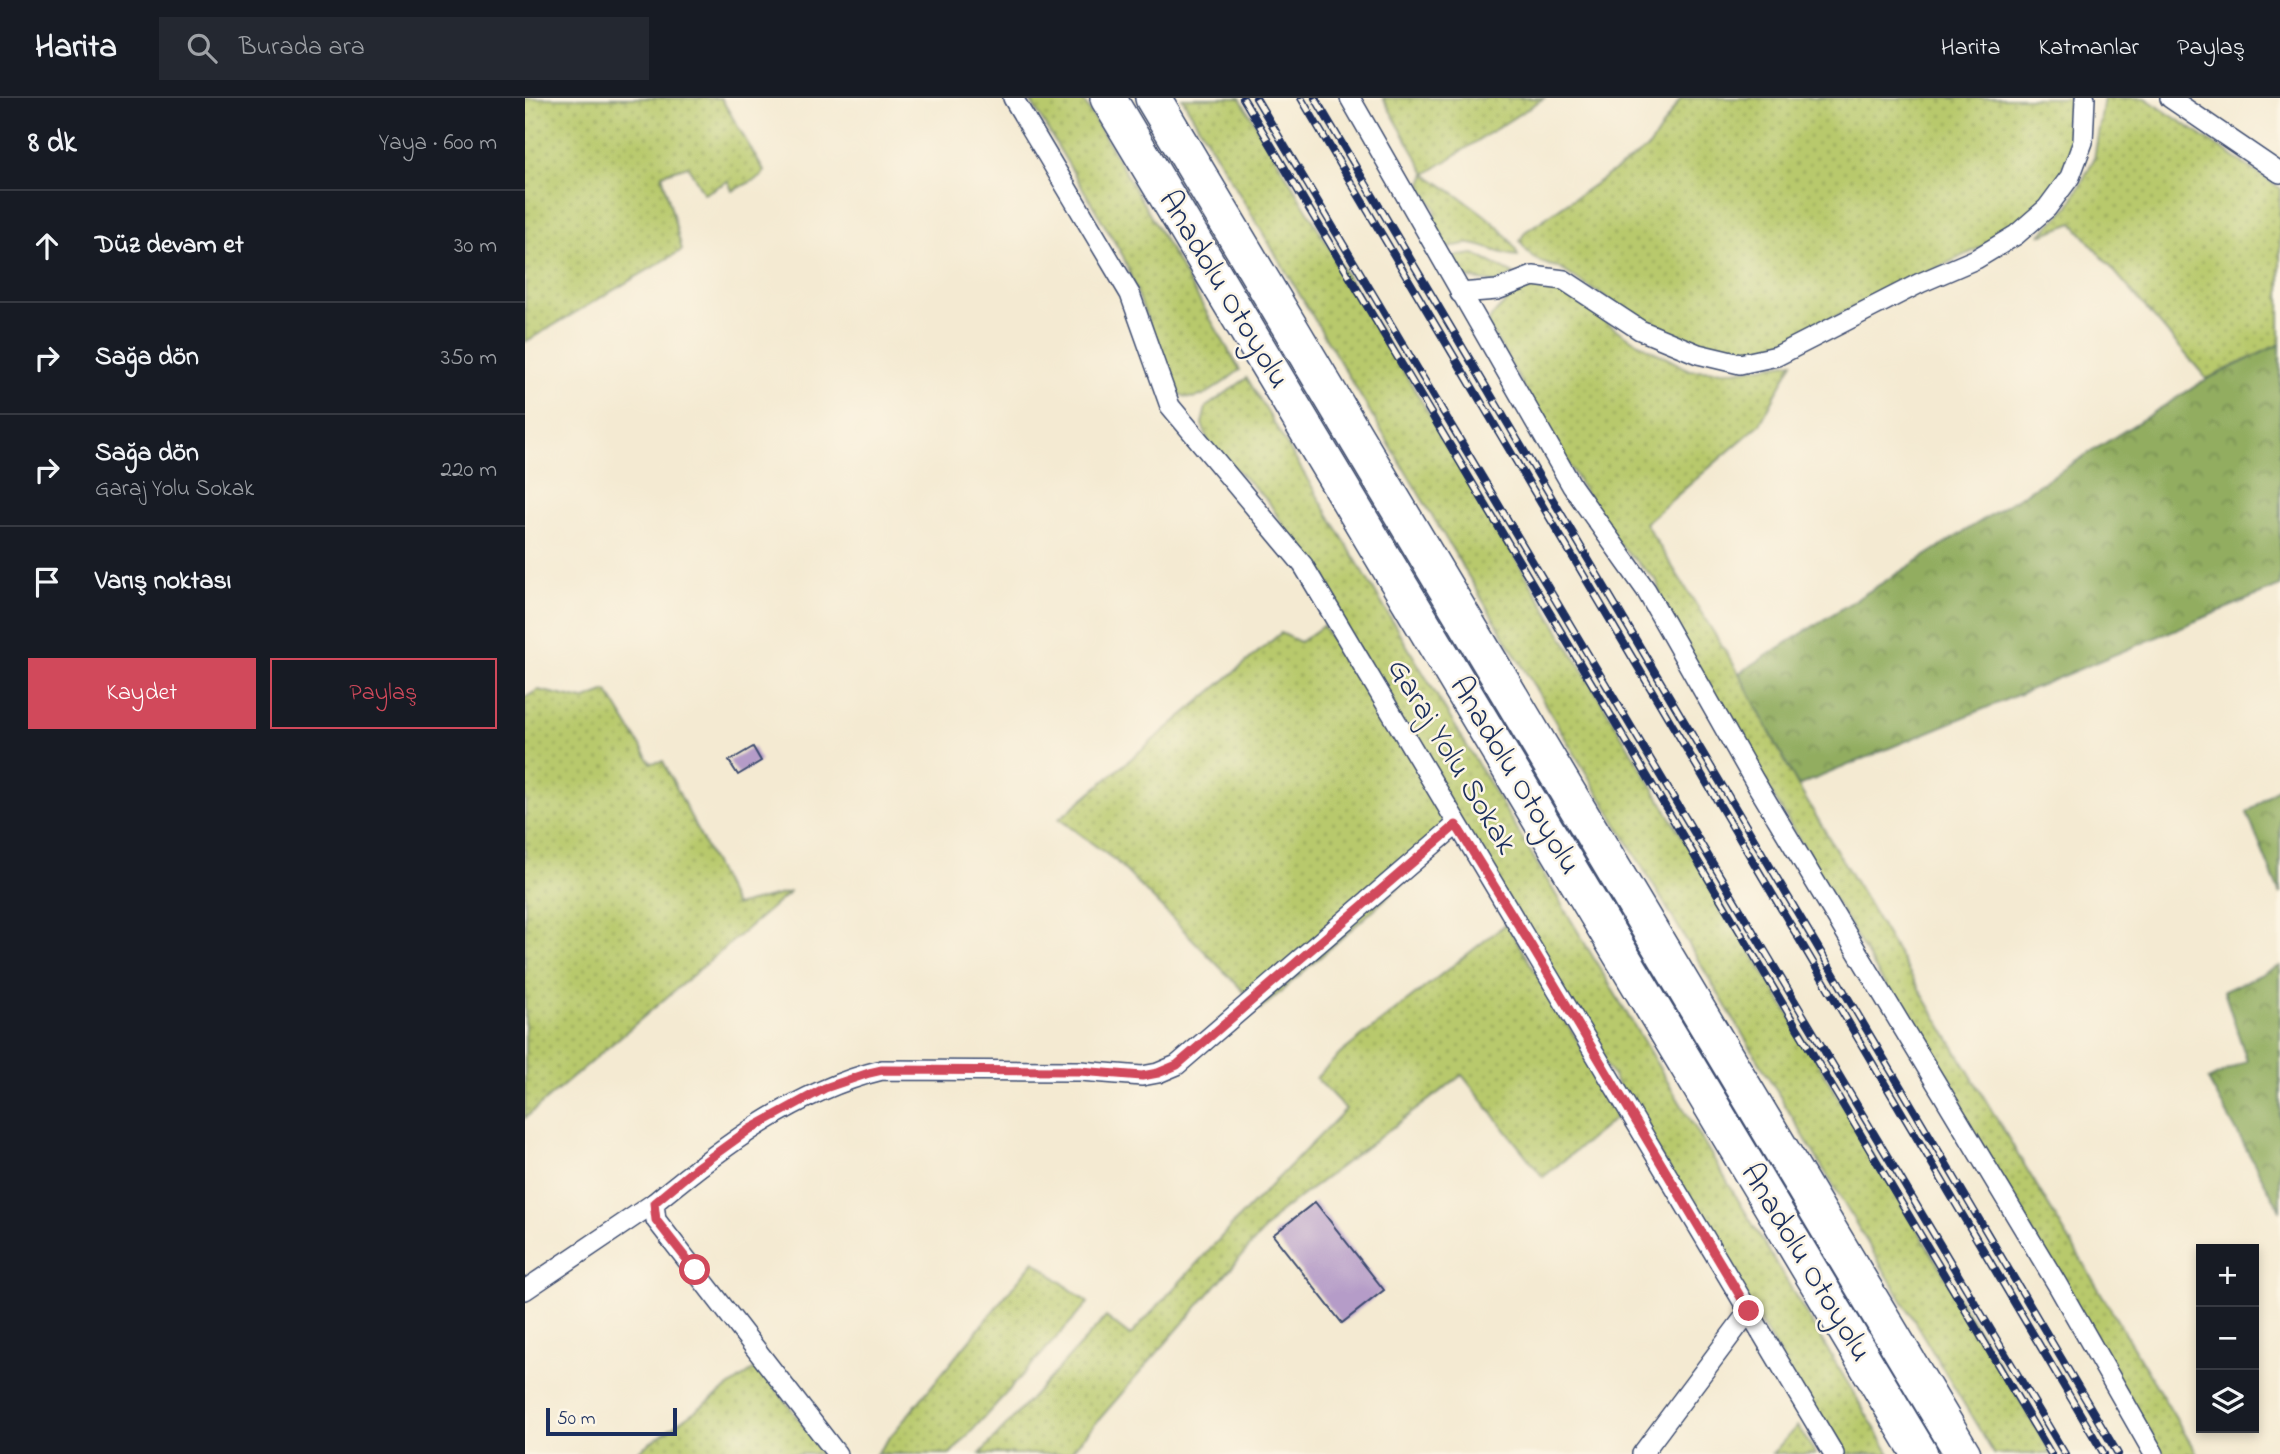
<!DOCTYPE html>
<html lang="tr">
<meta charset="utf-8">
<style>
:root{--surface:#171b24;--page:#242831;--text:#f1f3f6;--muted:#9ea1a6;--line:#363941;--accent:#d1495b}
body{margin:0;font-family:"Indie Flower",sans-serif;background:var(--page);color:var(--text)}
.controls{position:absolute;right:21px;bottom:21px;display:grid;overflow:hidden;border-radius:0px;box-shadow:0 4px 10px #0003}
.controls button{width:63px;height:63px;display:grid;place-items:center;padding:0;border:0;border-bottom:2px solid var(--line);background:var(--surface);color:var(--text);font:35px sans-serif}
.scale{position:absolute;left:21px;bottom:18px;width:131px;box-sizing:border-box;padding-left:7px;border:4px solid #1b2f5e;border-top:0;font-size:19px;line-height:24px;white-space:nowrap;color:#1b2f5e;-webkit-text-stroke:5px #fcf5e5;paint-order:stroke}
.stop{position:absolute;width:21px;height:21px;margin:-16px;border:5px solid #d1495b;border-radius:50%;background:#fff}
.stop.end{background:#d1495b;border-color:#fff;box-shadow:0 2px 7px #0008}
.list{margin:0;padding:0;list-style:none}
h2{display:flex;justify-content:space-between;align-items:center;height:91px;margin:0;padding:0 28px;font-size:30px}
h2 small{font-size:23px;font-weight:400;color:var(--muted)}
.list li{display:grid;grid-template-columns:46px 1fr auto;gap:21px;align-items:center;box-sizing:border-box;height:112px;padding:0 28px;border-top:2px solid var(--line)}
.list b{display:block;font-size:26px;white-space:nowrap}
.list p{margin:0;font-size:23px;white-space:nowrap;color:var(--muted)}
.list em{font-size:23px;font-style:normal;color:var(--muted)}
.actions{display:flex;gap:14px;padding:21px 28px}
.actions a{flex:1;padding:16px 0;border:2px solid var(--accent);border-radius:0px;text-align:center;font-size:24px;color:var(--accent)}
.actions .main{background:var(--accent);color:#fff}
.icon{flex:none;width:38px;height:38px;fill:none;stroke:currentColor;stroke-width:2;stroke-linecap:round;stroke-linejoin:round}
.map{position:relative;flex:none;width:1755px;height:1356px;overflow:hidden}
header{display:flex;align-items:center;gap:42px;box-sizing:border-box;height:98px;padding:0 35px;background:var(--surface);border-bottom:2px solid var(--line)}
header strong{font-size:33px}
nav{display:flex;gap:38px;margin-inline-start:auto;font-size:24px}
.search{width:490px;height:63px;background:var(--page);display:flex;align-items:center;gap:18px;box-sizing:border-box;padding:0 24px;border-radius:0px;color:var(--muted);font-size:26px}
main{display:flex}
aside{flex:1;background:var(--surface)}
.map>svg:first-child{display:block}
.grass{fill:url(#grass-dots);stroke:#6a7c65;stroke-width:2}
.forest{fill:url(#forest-crowns);stroke:#566e5f;stroke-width:2}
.building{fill:#b59cc8}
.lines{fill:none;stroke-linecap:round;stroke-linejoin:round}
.minor-casing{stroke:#3c4b6f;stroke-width:22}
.motorway-casing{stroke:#3c4b6f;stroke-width:38}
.minor{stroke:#fff;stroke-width:19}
.motorway{stroke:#fff;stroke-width:35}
.rail-casing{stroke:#1b2f5e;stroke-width:8}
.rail{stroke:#fcf5e5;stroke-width:5;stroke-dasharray:16;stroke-linecap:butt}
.route{stroke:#d1495b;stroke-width:9}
.labels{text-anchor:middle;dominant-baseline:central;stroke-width:5;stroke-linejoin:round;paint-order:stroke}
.street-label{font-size:32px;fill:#1b2f5e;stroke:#fcf5e5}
</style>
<header>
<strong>Harita</strong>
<div class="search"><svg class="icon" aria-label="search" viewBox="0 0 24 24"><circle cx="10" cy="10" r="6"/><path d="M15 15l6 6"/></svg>Burada ara</div>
<nav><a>Harita</a><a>Katmanlar</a><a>Paylaş</a></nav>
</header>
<main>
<aside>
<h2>8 dk<small>Yaya · 600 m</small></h2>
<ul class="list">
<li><svg class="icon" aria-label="ahead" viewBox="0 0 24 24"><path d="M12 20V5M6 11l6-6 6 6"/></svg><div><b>Düz devam et</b></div><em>30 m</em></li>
<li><svg class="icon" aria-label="right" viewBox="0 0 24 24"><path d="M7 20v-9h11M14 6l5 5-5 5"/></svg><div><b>Sağa dön</b></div><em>350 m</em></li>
<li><svg class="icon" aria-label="right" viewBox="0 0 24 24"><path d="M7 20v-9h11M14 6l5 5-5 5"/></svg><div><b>Sağa dön</b><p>Garaj Yolu Sokak</p></div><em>220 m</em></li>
<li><svg class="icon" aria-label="arrive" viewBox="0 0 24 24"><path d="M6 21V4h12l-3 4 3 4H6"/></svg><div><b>Varış noktası</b></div></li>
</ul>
<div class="actions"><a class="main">Kaydet</a><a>Paylaş</a></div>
</aside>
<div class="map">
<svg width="1755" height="1356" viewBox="0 0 1755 1356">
<defs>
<pattern id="grass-dots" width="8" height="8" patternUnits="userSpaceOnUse" patternTransform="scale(1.75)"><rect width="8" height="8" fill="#b8c96c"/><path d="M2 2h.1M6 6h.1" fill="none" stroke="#95a45c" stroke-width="1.8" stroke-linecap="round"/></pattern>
<pattern id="forest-crowns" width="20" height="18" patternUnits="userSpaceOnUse" patternTransform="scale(1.75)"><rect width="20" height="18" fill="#92ad60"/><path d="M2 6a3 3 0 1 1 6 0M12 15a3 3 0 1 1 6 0" fill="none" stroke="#768d52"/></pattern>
</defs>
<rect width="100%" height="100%" fill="#fcf5e5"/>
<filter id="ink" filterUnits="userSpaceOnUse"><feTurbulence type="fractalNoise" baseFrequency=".0143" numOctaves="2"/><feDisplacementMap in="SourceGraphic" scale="14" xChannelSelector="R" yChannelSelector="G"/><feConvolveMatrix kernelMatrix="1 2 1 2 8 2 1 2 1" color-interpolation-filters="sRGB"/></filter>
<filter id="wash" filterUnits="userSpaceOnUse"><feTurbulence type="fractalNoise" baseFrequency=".00686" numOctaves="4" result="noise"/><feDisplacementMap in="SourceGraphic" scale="28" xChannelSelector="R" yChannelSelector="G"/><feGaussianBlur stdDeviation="1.57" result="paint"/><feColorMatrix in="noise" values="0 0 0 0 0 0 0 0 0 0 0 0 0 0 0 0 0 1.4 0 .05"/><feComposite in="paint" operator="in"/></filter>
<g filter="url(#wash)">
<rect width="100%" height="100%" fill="#f4ead2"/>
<!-- grass -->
<g class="grass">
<polygon points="0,0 196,0 239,73 236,79 207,93 203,83 179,96 163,68 137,76 157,152 0,244"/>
<path d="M504 0H557L715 272C696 285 666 317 648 288L598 158Z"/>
<polygon points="657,0 715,0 1527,1356 1469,1356"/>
<path d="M858 0H1019L901 76C928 96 982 125 993 158 961 155 951 136 918 153L901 114 909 118 911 112 896 88 901 76Z"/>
<path d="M1156 0H1555V36L1528 96 1480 138 1254 245C1242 249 1225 258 1212 257 1160 255 1078 198 1033 169 1015 166 1004 159 995 143L1000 134 1124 49Z"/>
<polygon points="1579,0 1620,0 1755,90 1755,246 1682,281 1548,125 1515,137 1544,108 1569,61"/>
<polygon points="949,156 989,176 973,185 943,180 928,171 925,159"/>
<path d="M1011 185 1042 197 1102 239 1164 272 1210 273 1268 264 1235 326 1120 425 1214 575 1273 688 1672 1356H1637L1188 596 1136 503 1132 483 1084 436 962 225C975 207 990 194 1011 185Z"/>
<polygon points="722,280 1365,1356 1314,1356 744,404 683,343 677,326 681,309"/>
<polygon points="798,528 893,671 919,721 924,745 736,911 591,763 534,721 756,535 775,544"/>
<polygon points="13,592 58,602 82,593 126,665 138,663 210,808 265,794 0,1020 0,600"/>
<polygon points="981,826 1097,1015 1018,1079 937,977 754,1115 544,1356 455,1356 581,1219 605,1238 710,1124 821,1011 791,980 816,955"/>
<polygon points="509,1163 563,1205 426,1356 351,1356"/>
<polygon points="234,1268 300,1356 109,1356"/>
<polygon points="1272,1328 1291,1356 1247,1356"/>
</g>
<!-- forest -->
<g class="forest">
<polygon points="1755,246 1755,488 1273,688 1214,575 1682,281"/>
<polygon points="1755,688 1755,796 1722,715"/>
<polygon points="1755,868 1755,1112 1683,982 1722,963 1699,893"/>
</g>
<g id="blocks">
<!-- building -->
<g class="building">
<polygon points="228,649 236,663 213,677 204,663"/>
<polygon points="790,1104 859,1192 817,1225 748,1137"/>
</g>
</g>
</g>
<g filter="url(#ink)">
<use href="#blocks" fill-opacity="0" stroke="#3c4b6f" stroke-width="2"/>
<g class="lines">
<defs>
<g id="minor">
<polyline points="488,0 605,196 645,308 778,467 1309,1356"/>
<polyline points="825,0 1047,388 1121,492 1230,684 1532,1186 1629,1356"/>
<polyline points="1645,0 1755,75"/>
<polyline points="935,195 972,192 1008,178 1039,182 1115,232 1173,256 1215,266 1252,258 1395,185 1451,161 1491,137 1522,110 1545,79 1558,44 1560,0"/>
<polyline points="0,1192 129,1105"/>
<path d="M312 1356 131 1122 129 1105C197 1049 270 993 357 972L555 973 617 978 633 975 652 967 931 727"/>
<polyline points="1117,1356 1224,1213"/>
</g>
<g id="motorway">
<polyline points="583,0 1395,1356"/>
<polyline points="628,0 1438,1356"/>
</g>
</defs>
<!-- minor casing -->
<use href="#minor" class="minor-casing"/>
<!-- motorway casing -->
<use href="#motorway" class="motorway-casing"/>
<!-- minor -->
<use href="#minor" class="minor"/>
<!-- motorway -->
<use href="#motorway" class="motorway"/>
<defs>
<g id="rail">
<polyline points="718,0 1526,1356"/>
<polyline points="731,0 1540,1356"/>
<polyline points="776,0 1579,1356"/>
<polyline points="790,0 1593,1356"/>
</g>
</defs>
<!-- rail casing -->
<use href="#rail" class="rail-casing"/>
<!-- rail -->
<use href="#rail" class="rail"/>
</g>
</g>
<g class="lines" filter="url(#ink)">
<!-- route -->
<polyline class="route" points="170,1172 131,1122 129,1105 171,1070 225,1031 300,990 344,975 357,972 555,973 617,978 633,975 652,967 931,727 1004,844 1224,1213"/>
</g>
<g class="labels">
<!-- street labels -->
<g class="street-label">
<text transform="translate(698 192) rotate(59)">Anadolu Otoyolu</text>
<text transform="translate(926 659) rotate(59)">Garaj Yolu Sokak</text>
<text transform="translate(989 678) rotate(59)">Anadolu Otoyolu</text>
<text transform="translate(1280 1165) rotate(59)">Anadolu Otoyolu</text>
</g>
</g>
</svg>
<div class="controls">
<button>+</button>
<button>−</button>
<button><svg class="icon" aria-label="layers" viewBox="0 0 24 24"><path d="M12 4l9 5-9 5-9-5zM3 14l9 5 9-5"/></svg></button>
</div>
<div class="scale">50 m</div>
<div class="stop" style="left:170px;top:1172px"></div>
<div class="stop end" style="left:1224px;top:1213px"></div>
</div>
</main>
